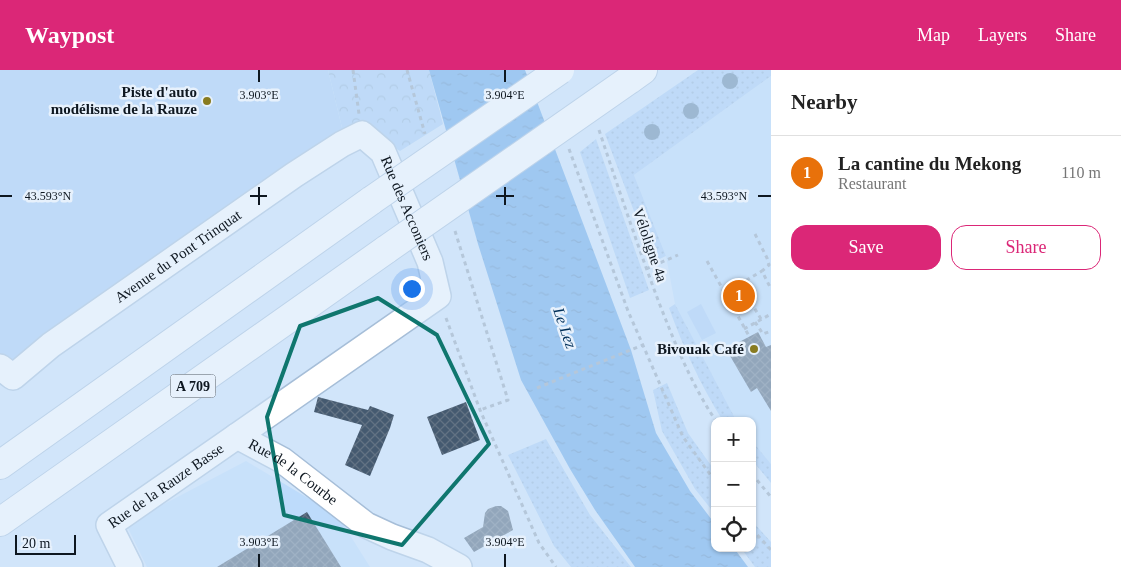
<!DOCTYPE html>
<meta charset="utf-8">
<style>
:root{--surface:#fff;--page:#f6f6f6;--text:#222;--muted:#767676;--line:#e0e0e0;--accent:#db2777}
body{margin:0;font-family:"Times New Roman",serif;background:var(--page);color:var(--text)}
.controls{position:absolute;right:15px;bottom:15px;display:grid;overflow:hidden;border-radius:10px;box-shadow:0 1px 4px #0004}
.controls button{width:45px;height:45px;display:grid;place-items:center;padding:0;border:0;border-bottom:1px solid var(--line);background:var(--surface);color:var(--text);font:25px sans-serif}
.scale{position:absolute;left:15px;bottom:12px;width:61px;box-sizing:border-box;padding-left:5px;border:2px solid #0e1720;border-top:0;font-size:14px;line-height:18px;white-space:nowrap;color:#0e1720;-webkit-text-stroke:4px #e7f1fc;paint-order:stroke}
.you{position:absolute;left:411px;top:218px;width:18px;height:18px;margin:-12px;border:4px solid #fff;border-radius:50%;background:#1a73e8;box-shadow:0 0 0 8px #1a73e833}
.badge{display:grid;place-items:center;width:32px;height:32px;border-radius:50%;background:var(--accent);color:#fff;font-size:16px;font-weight:700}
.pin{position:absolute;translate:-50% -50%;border:2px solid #fff;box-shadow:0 1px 5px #0006}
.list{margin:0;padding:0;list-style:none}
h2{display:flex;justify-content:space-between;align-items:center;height:65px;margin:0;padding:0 20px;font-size:21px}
h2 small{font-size:16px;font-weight:400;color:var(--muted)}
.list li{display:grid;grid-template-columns:32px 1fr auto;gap:15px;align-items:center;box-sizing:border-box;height:75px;padding:0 20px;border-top:1px solid var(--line)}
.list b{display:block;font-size:19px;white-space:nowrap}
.list p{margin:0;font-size:16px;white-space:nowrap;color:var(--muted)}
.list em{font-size:16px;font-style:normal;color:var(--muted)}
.actions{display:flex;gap:10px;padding:15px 20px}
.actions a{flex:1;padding:11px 0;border:1px solid var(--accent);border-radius:15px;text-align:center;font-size:18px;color:var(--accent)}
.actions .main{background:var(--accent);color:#fff}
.icon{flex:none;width:28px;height:28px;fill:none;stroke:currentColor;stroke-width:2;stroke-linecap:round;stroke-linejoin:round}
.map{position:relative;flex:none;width:771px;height:497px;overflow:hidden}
header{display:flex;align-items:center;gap:30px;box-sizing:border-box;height:70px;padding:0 25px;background:var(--accent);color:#fff}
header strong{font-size:24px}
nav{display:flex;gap:28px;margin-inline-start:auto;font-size:18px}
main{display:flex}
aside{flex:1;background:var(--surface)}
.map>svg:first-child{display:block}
.built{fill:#bddbfb}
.grass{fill:url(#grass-dots)}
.forest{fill:url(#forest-crowns)}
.garden{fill:#a8cdf5}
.water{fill:url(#water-ripples)}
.building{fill:url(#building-cross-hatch)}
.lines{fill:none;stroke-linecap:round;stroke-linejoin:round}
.minor-casing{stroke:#a6bed8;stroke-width:28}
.highway-casing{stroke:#a6bed8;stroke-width:30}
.path{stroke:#92a2b3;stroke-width:3;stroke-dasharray:4 4;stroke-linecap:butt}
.minor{stroke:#fff;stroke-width:25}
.highway{stroke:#fff;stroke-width:28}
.highway-bridge-casing{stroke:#a6bed8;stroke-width:30;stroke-linecap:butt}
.highway-bridge{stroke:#fff;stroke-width:28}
.tree{fill:#5e81a2}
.marked{fill:none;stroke:#0f766e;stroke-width:4;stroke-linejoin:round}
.ticks{fill:none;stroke:#0e1720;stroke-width:2}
.poi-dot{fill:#887b20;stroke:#e7f1fc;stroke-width:2}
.labels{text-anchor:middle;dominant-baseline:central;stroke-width:5;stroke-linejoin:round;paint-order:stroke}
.shield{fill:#e7f1fc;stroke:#4f5862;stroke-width:1}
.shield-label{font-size:14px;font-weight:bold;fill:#0e1720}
.poi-label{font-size:15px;font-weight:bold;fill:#0e1720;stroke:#e7f1fc;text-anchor:end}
.street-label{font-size:15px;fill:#0e1720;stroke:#e7f1fc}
.water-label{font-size:16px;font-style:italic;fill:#00305a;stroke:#e7f1fc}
.ticks-label{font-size:12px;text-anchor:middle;fill:#0e1720;stroke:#e7f1fc;stroke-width:5;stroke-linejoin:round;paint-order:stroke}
</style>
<header>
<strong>Waypost</strong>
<nav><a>Map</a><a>Layers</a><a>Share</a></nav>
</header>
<main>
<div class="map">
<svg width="771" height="497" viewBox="0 0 771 497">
<defs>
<pattern id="grass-dots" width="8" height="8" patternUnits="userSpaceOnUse" patternTransform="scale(1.25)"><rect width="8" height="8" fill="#a8cdf5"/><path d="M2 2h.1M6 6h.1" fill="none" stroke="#8fafd2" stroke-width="1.8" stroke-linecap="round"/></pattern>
<pattern id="forest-crowns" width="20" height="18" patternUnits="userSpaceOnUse" patternTransform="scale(1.25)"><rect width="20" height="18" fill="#a8cdf5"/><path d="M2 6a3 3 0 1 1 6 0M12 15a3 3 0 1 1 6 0" fill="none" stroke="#8fafd2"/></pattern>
<pattern id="water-ripples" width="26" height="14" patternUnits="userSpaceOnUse" patternTransform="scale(1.25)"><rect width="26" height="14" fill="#63a5e7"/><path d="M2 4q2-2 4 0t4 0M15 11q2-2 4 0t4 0" fill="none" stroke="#5085bb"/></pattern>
<pattern id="building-cross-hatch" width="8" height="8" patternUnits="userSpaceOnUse" patternTransform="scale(1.25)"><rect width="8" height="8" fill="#455a70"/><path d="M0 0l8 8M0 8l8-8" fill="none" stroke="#627283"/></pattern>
</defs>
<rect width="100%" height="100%" fill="#d1e5fa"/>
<!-- built -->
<g class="built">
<polygon points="771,6 771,394 752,371 752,351 736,350 675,234 666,186 634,105"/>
<polygon points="246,391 338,446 370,497 147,497 126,454"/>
</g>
<!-- grass -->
<g class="grass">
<polygon points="698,0 771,0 771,6 634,105 666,186 653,192 605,64"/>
<polygon points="596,69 649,220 630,228 580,82"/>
<path d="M675 234 736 350V351H723C701 316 683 277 669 238Z"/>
<polygon points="667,313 688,363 715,401 715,444 695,419 662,361 653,320"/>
<polygon points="546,369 590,445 631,497 571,497 554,476 508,385"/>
<polygon points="752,371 771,394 771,413 752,390"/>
<polygon points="752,451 771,472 771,497 755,497 741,478 752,478"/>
</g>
<!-- forest -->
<polygon class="forest" points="328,0 429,0 443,54 400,81 367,61 344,66"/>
<!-- garden -->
<g class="garden">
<polygon points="0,0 328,0 344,66 12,293 0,285"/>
<polygon points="701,234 716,263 702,270 687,242"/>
</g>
<!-- water -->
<polygon class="water" points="429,0 525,0 631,280 656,363 690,421 715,454 715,478 734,478 748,497 635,497 595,440 570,399 521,310 478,174"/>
<!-- building -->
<g class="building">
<polygon points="758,262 766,277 771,275 771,341 757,318 751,322 726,279"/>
<polygon points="318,327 368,340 370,336 394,345 390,358 370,406 345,395 362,355 314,342"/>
<polygon points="466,332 480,370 442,385 427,347"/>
<polygon points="496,436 501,436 508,441 513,460 474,482 464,468 483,457 485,443 488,439"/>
<polygon points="307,442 341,497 217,497"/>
</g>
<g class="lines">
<defs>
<g id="minor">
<path id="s1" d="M0 297 13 307 51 275 294 105 342 74 362 64 383 82 430 192 438 226 237 366 282 390 366 455 392 467 428 480 459 497"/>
<path id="s2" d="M130 497 109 455 237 366"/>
</g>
<g id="highway">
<polyline points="629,10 643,0"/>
<polyline points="0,395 372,130"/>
<polyline points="0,452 387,179"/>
</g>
</defs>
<!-- minor casing -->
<use href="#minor" class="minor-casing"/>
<!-- highway casing -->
<use href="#highway" class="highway-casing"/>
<!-- path -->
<g class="path">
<polyline points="353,0 359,44"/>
<polyline points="407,0 425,64"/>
<path d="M599 60C618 117 637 174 658 230 674 271 691 314 716 351"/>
<polyline points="569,79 628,241 683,367 715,411"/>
<polyline points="455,161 508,330 480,340"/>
<polyline points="755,164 767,188 769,195 762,201 771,219"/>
<polyline points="707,191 749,266"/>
<polyline points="646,199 678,185"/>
<polyline points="733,239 750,230"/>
<polyline points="446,248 480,340 539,473 556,497"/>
<polyline points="761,249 740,214 762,201"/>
<polyline points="755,252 763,264 771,261"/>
<polyline points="744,259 771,244"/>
<polyline points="537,318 643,275"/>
<polyline points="752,404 771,427"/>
<polyline points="752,459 771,480"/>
</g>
<!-- minor -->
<use href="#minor" class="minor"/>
<!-- highway -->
<use href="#highway" class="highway"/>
<defs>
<g id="highway-bridge">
<polyline points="372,130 560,0"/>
<polyline points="387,179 629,10"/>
</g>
</defs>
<!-- highway-bridge casing -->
<use href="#highway-bridge" class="highway-bridge-casing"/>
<!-- highway-bridge -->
<use href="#highway-bridge" class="highway-bridge"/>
</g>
<!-- trees -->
<g class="tree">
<circle cx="730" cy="11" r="8"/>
<circle cx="691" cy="41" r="8"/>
<circle cx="652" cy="62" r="8"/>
</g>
<!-- marked area -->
<path d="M0 0H771V497H0ZM378 228 437 265 489 374 402 475 284 445 267 347 300 256Z" fill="#d1e5fa" fill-opacity=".55" fill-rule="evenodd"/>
<path class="marked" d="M378 228 437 265 489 374 402 475 284 445 267 347 300 256Z"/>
<!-- ticks -->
<path class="ticks" d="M259 0V12M505 0V12M259 117V135M505 117V135M0 126H12M250 126H267M496 126H514M758 126H771M259 484V497M505 484V497"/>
<!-- markers -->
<g class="poi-dot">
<circle cx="207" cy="31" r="5"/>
<circle cx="754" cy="279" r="5"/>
</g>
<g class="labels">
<!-- shield labels -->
<rect class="shield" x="170.5" y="304.5" width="45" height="23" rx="4"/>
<g class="shield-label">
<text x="193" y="316">A 709</text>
</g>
<!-- poi labels -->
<g class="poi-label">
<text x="197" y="22">Piste d'auto<tspan x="197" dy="17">modélisme de la Rauze</tspan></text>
<text x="744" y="279">Bivouak Café</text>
</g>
<!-- street labels -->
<g class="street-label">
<text stroke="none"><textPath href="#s1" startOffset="531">Rue des Acconiers</textPath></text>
<text transform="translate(650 175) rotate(71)">Véloligne 4a</text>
<text stroke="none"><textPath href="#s1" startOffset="221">Avenue du Pont Trinquat</textPath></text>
<text stroke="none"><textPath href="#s1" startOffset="936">Rue de la Courbe</textPath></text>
<text stroke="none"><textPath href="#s2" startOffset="116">Rue de la Rauze Basse</textPath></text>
</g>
<!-- water labels -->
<g class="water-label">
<text transform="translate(565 258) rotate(71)">Le Lez</text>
</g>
</g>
<g class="ticks-label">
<text x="259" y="29">3.903°E</text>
<text x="505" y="29">3.904°E</text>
<text x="48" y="130">43.593°N</text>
<text x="724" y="130">43.593°N</text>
<text x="259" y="476">3.903°E</text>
<text x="505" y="476">3.904°E</text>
</g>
</svg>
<div class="controls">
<button>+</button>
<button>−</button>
<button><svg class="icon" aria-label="locate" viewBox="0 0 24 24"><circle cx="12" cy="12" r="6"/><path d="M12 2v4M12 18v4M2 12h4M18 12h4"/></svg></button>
</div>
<div class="scale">20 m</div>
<div class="you"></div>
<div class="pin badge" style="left:739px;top:226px;background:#e8710a">1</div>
</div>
<aside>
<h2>Nearby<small></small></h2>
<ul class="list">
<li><span class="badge" style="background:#e8710a">1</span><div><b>La cantine du Mekong</b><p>Restaurant</p></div><em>110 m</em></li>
</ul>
<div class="actions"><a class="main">Save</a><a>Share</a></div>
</aside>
</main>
